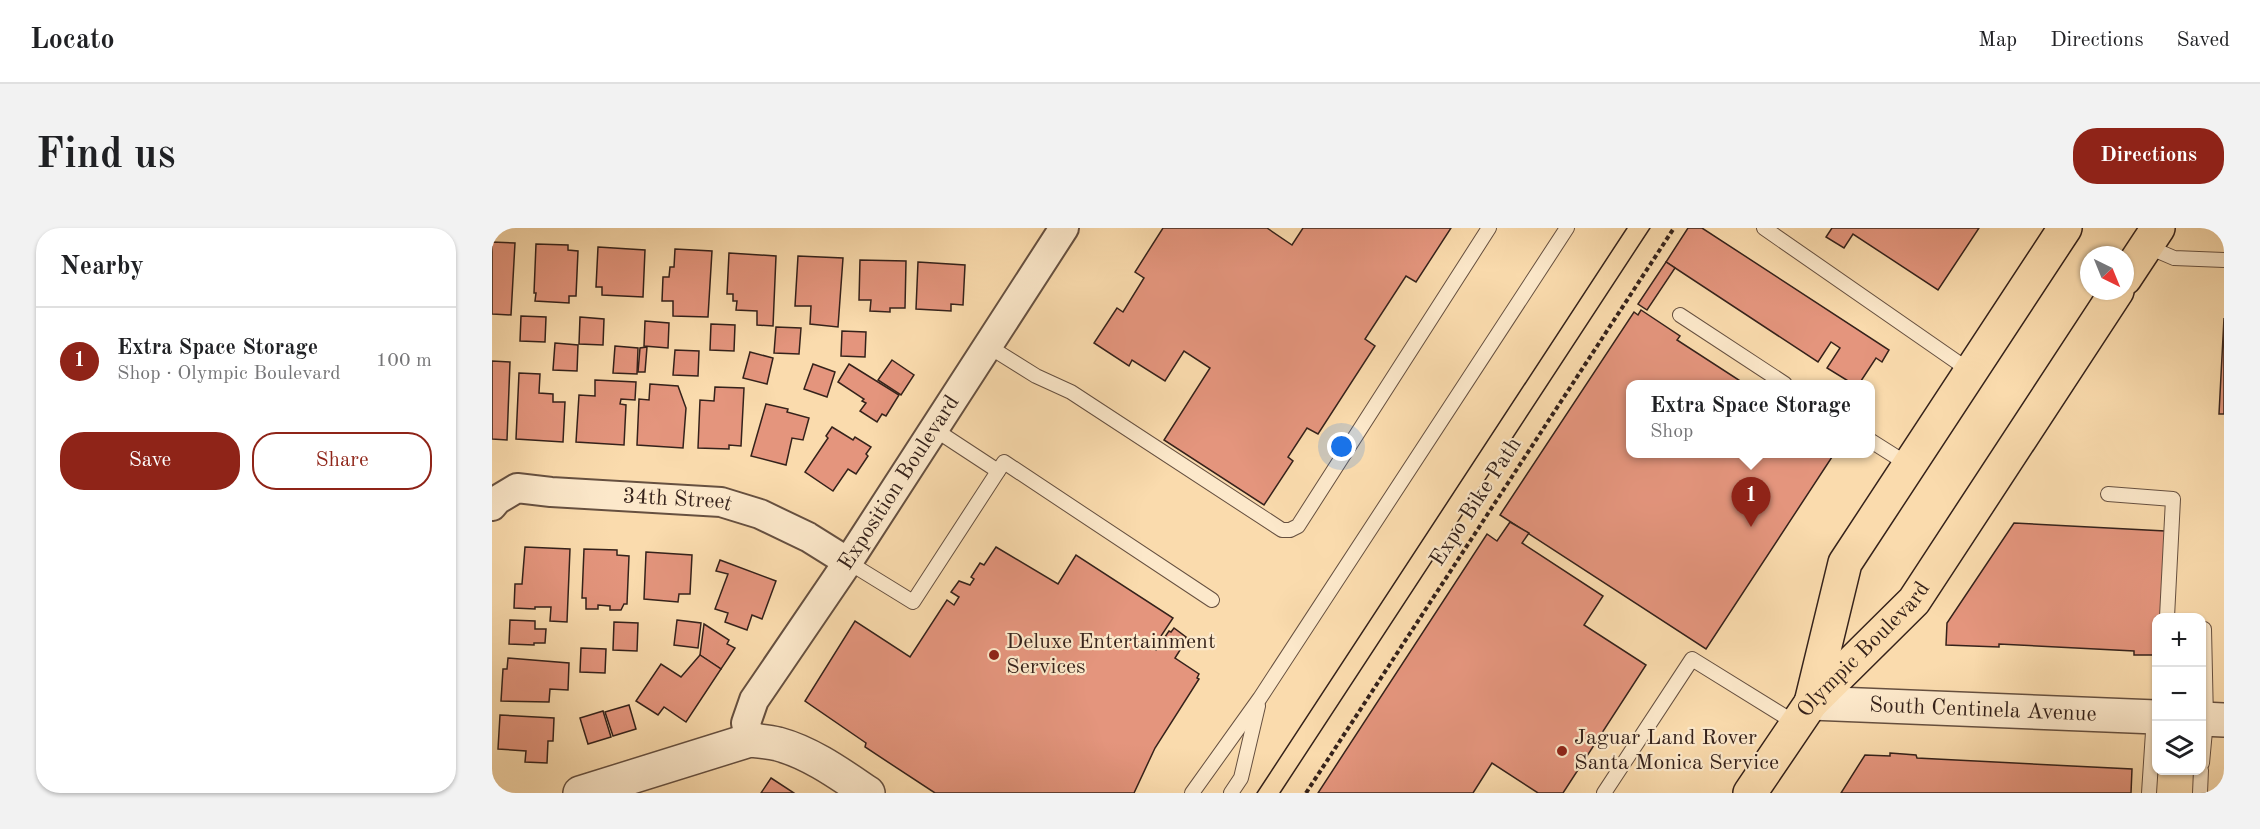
<!DOCTYPE html>
<meta charset="utf-8">
<style>
:root{--surface:#fff;--page:#f2f2f2;--text:#202124;--muted:#757577;--line:#e0e0e0;--accent:#8f2418}
body{margin:0;font-family:"Old Standard TT",serif;background:var(--page);color:var(--text)}
.controls{position:absolute;right:18px;bottom:18px;display:grid;overflow:hidden;border-radius:12px;box-shadow:0 2px 4px #0004}
.controls button{width:54px;height:54px;display:grid;place-items:center;padding:0;border:0;border-bottom:2px solid var(--line);background:var(--surface);color:var(--text);font:30px sans-serif}
.compass{position:absolute;left:1588px;top:18px;width:54px;height:54px;border-radius:50%;background:var(--surface);box-shadow:0 2px 4px #0004;rotate:137deg}
.you{position:absolute;left:850px;top:219px;width:21px;height:21px;margin:-15px;border:4px solid #fff;border-radius:50%;background:#1a73e8;box-shadow:0 0 0 9px #1a73e833}
.badge{display:grid;place-items:center;width:39px;height:39px;border-radius:50%;background:var(--accent);color:#fff;font-size:20px;font-weight:700}
.pin{position:absolute;translate:-50% -50px;filter:drop-shadow(0 2px 3px #0008)}
.pin::after{content:'';position:absolute;top:32px;width:21px;height:18px;background:inherit;clip-path:polygon(0 0,100% 0,50% 100%)}
.popup{position:absolute;left:1134px;top:152px;width:249px;height:78px;box-sizing:border-box;display:grid;place-content:center;border-radius:12px;background:var(--surface);filter:drop-shadow(0 2px 4px #0005);font-size:20px;white-space:nowrap;color:var(--muted)}
.popup b{font-size:22px;color:var(--text)}
.popup::after{content:'';position:absolute;left:50%;top:100%;margin-left:-12px;border:12px solid transparent;border-top-color:var(--surface)}
.list{margin:0;padding:0;list-style:none}
h2{display:flex;justify-content:space-between;align-items:center;height:78px;margin:0;padding:0 24px;font-size:26px}
h2 small{font-size:20px;font-weight:400;color:var(--muted)}
.list li{display:grid;grid-template-columns:39px 1fr auto;gap:18px;align-items:center;box-sizing:border-box;height:108px;padding:0 24px;border-top:2px solid var(--line)}
.list b{display:block;font-size:22px;white-space:nowrap}
.list p{margin:0;font-size:20px;white-space:nowrap;color:var(--muted)}
.list em{font-size:20px;font-style:normal;color:var(--muted)}
.actions{display:flex;gap:12px;padding:18px 24px}
.actions a{flex:1;padding:14px 0;border:2px solid var(--accent);border-radius:24px;text-align:center;font-size:21px;color:var(--accent)}
.actions .main{background:var(--accent);color:#fff}
.icon{flex:none;width:33px;height:33px;fill:none;stroke:currentColor;stroke-width:2;stroke-linecap:round;stroke-linejoin:round}
.map{position:relative;flex:none;width:1732px;height:565px;overflow:hidden;border-radius:24px}
header{display:flex;align-items:center;gap:36px;box-sizing:border-box;height:84px;padding:0 30px;background:var(--surface);border-bottom:2px solid var(--line)}
header strong{font-size:28px}
nav{display:flex;gap:33px;margin-inline-start:auto;font-size:21px}
.intro{display:flex;align-items:center;justify-content:space-between;box-sizing:border-box;height:144px;padding:0 36px}
h1{margin:0;font-size:42px}
.button{padding:15px 27px;border-radius:24px;background:var(--accent);color:#fff;font-size:21px;font-weight:700}
main{display:flex;gap:36px;padding:0 36px}
aside{flex:1;background:var(--surface);border-radius:24px;box-shadow:0 2px 4px #0004}
.map>svg:first-child{display:block}
.building{fill:#e4957d;stroke:#35221b;stroke-width:1.5}
.lines{fill:none;stroke-linecap:round;stroke-linejoin:round}
.service-casing{stroke:#665040;stroke-width:16}
.minor-casing{stroke:#665040;stroke-width:32}
.tertiary-casing{stroke:#665040;stroke-width:36}
.primary-casing{stroke:#35221b;stroke-width:36}
.path{stroke:#35221b;stroke-width:4;stroke-dasharray:4.5 3;stroke-linecap:butt}
.service{stroke:#fce8ca;stroke-width:14}
.minor{stroke:#fce8ca;stroke-width:28}
.tertiary{stroke:#fce8ca;stroke-width:33}
.primary{stroke:#fadbad;stroke-width:33}
.tram{stroke:#35221b;stroke-width:1.5}
.poi-dot{fill:#8f2418;stroke:#fce8ca;stroke-width:2}
.labels{text-anchor:middle;dominant-baseline:central;stroke-width:4.5;stroke-linejoin:round;paint-order:stroke}
.street-label{font-size:22px;fill:#35221b;stroke:#fce8ca}
.poi-label{font-size:22px;fill:#35221b;stroke:#fce8ca;text-anchor:start}
</style>
<header>
<strong>Locato</strong>
<nav><a>Map</a><a>Directions</a><a>Saved</a></nav>
</header>
<div class="intro"><h1>Find us</h1><a class="button">Directions</a></div>
<main>
<aside>
<h2>Nearby<small></small></h2>
<ul class="list">
<li><span class="badge">1</span><div><b>Extra Space Storage</b><p>Shop · Olympic Boulevard</p></div><em>100 m</em></li>
</ul>
<div class="actions"><a class="main">Save</a><a>Share</a></div>
</aside>
<div class="map">
<svg width="1732" height="565" viewBox="0 0 1732 565">
<rect width="100%" height="100%" fill="#fadbad"/>
<filter id="stains"><feTurbulence type="fractalNoise" baseFrequency=".00333" numOctaves="4"/><feColorMatrix values="0 0 0 0 .2 0 0 0 0 .09 0 0 0 0 .02 0 0 0 .5 -.17"/></filter>
<radialGradient id="worn" r=".72"><stop offset=".6" stop-color="#630" stop-opacity="0"/><stop offset="1" stop-color="#630" stop-opacity=".3"/></radialGradient>
<!-- building -->
<g class="building">
<polygon points="671,0 775,0 800,17 811,0 959,0 924,54 914,48 873,111 883,118 826,206 815,200 796,229 801,233 772,277 672,212 718,140 692,123 673,153 640,132 637,138 602,115 625,80 631,84 652,50 643,44"/>
<polygon points="1196,0 1210,0 1397,122 1390,134 1384,130 1367,156 1361,156 1335,140 1348,120 1339,114 1326,134 1174,34"/>
<polygon points="1340,0 1487,0 1446,62 1361,6 1352,20 1334,9"/>
<polygon points="0,14 23,15 19,87 0,86"/>
<polygon points="44,16 76,17 76,22 86,23 84,68 77,68 77,75 43,73 44,65 42,65"/>
<polygon points="106,19 153,22 151,69 110,67 110,59 104,59"/>
<polygon points="183,21 220,23 216,89 181,88 181,73 170,73 171,49 177,49 178,39 182,39"/>
<polygon points="237,25 284,28 281,98 265,97 265,83 244,82 245,73 241,73 241,66 235,66"/>
<polygon points="306,28 351,30 346,99 318,96 319,78 303,78"/>
<polygon points="368,32 414,33 413,80 398,80 398,84 378,83 379,72 367,72"/>
<polygon points="426,34 473,37 471,77 459,76 459,83 424,81"/>
<polygon points="1174,34 1183,40 1155,82 1146,76"/>
<polygon points="1149,82 1188,108 1185,112 1253,156 1139,156 1139,226 1342,226 1214,421 1008,287 1142,84 1146,87"/>
<polygon points="29,88 54,89 53,114 28,113"/>
<polygon points="88,89 112,91 111,117 87,116"/>
<polygon points="1732,90 1732,186 1727,186"/>
<polygon points="153,93 177,95 176,120 152,118"/>
<polygon points="219,96 243,97 242,123 218,122"/>
<polygon points="284,99 309,100 307,126 282,125"/>
<polygon points="350,103 374,104 373,129 349,128"/>
<polygon points="63,115 86,117 85,143 61,142"/>
<polygon points="123,118 146,120 145,146 121,145"/>
<polygon points="155,119 153,144 146,144 148,120"/>
<polygon points="183,122 207,123 206,148 181,147"/>
<polygon points="258,124 281,130 275,156 251,150"/>
<polygon points="400,132 422,147 409,167 386,152"/>
<polygon points="0,133 18,134 15,212 0,211"/>
<polygon points="321,136 343,144 335,169 312,161"/>
<polygon points="357,136 407,167 394,188 390,186 385,194 368,183 374,175 370,173 372,171 346,154"/>
<polygon points="27,145 48,146 47,165 61,166 61,174 73,174 71,214 24,211"/>
<polygon points="103,152 144,154 143,172 129,171 128,176 134,177 132,217 84,214 87,167 103,168"/>
<polygon points="158,156 186,158 194,180 191,220 145,217 147,171 157,172"/>
<polygon points="223,159 252,160 249,218 237,217 237,221 206,220 208,172 222,173"/>
<polygon points="274,176 296,181 295,184 317,190 311,212 300,210 294,237 259,228"/>
<polygon points="340,199 361,212 363,209 379,219 374,226 376,228 364,246 356,241 341,263 313,244 336,210 334,208"/>
<polygon points="1018,294 1037,305 1030,315 1111,368 1092,397 1154,437 1071,565 1046,565 1000,535 981,565 826,565 995,306 1005,313"/>
<polygon points="1522,295 1673,303 1669,389 1664,389 1663,427 1642,427 1642,423 1507,416 1507,419 1454,417 1455,395"/>
<polygon points="33,319 78,321 75,394 58,393 59,379 43,379 43,381 22,380 23,356 30,356"/>
<polygon points="504,319 566,356 584,327 681,390 661,420 664,422 677,403 679,404 682,400 694,409 692,413 693,414 683,430 707,446 705,450 707,451 663,520 642,565 443,565 373,519 374,515 313,473 363,393 418,429 455,372 462,377 467,369 459,364 467,353 478,357 482,351 479,349 488,335 492,337"/>
<polygon points="92,321 125,322 125,327 137,328 135,376 132,376 129,382 118,382 118,378 106,377 106,381 94,381 94,370 90,370"/>
<polygon points="154,324 200,327 198,366 187,366 186,374 152,371"/>
<polygon points="228,332 284,353 270,391 260,387 255,402 233,394 236,385 223,381 236,346 224,343"/>
<polygon points="18,392 43,393 43,401 54,401 53,415 42,415 42,417 17,416"/>
<polygon points="185,392 209,395 206,420 182,417"/>
<polygon points="122,394 146,395 145,423 121,422"/>
<polygon points="212,396 237,412 235,416 243,420 229,441 208,427"/>
<polygon points="89,420 114,421 113,445 88,444"/>
<polygon points="208,427 229,441 194,494 172,479 166,487 144,473 169,436 189,449"/>
<polygon points="16,430 77,435 76,462 58,461 57,474 9,473 11,441 15,441"/>
<polygon points="137,477 144,501 121,508 113,484"/>
<polygon points="111,483 119,509 96,516 88,490"/>
<polygon points="8,487 62,490 61,513 56,513 55,535 33,534 34,523 6,521"/>
<polygon points="1398,525 1424,527 1425,530 1640,541 1639,565 1349,565 1373,527 1398,528"/>
<polygon points="279,550 302,565 269,565"/>
</g>
<g class="lines">
<defs>
<g id="service">
<polyline points="1272,0 1478,143"/>
<polyline points="1654,18 1682,30 1732,32"/>
<polyline points="1188,87 1293,156"/>
<polyline points="496,118 544,148 579,164 790,302 798,302 806,298 997,0"/>
<polyline points="442,201 506,243"/>
<polyline points="1379,213 1417,237"/>
<polyline points="1616,266 1681,271 1675,389"/>
<polyline points="356,334 421,374 512,234 720,372"/>
<polyline points="1710,535 1714,492 1712,401"/>
<polyline points="700,565 768,470 1075,0"/>
<polyline points="739,565 749,550 766,478"/>
<polyline points="1112,565 1200,431 1305,496"/>
<polyline points="1657,565 1662,489"/>
<polyline points="1708,565 1709,542"/>
</g>
<g id="minor">
<path id="s1" d="M0 278 5 272 25 260 59 264 229 274 268 286 316 309 356 334"/>
<path id="s2" d="M258 512 254 495 262 472 356 334 572 0"/>
</g>
<g id="tertiary">
<path id="s3" d="M1319 475 1664 489"/>
<polyline points="1710,491 1732,492"/>
<path d="M88 565 258 512C267 513 277 514 286 516 319 525 348 546 376 565"/>
</g>
<g id="primary">
<polyline points="1633,50 1666,0"/>
<polyline points="1319,475 1353,335 1573,0"/>
<path id="s4" d="M1258 565 1319 475 1422 373 1625 63"/>
</g>
</defs>
<!-- service casing -->
<use href="#service" class="service-casing"/>
<!-- minor casing -->
<use href="#minor" class="minor-casing"/>
<!-- tertiary casing -->
<use href="#tertiary" class="tertiary-casing"/>
<!-- primary casing -->
<use href="#primary" class="primary-casing"/>
<!-- path -->
<polyline class="path" points="814,565 1182,0"/>
<!-- service -->
<use href="#service" class="service"/>
<!-- minor -->
<use href="#minor" class="minor"/>
<!-- tertiary -->
<use href="#tertiary" class="tertiary"/>
<!-- primary -->
<use href="#primary" class="primary"/>
<!-- tram -->
<g class="tram">
<polyline points="765,565 1135,0"/>
<polyline points="788,565 1158,0"/>
</g>
</g>
<!-- markers -->
<g class="poi-dot">
<circle cx="502" cy="427" r="6"/>
<circle cx="1070" cy="523" r="6"/>
</g>
<g class="labels">
<!-- street labels -->
<g class="street-label">
<text stroke="none"><textPath href="#s2" startOffset="303">Exposition Boulevard</textPath></text>
<text stroke="none"><textPath href="#s1" startOffset="192">34th Street</textPath></text>
<text transform="translate(984 274) rotate(-57)">Expo Bike Path</text>
<text stroke="none"><textPath href="#s4" startOffset="184">Olympic Boulevard</textPath></text>
<text stroke="none"><textPath href="#s3" startOffset="172">South Centinela Avenue</textPath></text>
</g>
<!-- poi labels -->
<g class="poi-label">
<text x="514" y="414">Deluxe Entertainment<tspan x="514" dy="25">Services</tspan></text>
<text x="1082" y="510">Jaguar Land Rover<tspan x="1082" dy="25">Santa Monica Service</tspan></text>
</g>
</g>
<rect width="100%" height="100%" filter="url(#stains)"/>
<rect width="100%" height="100%" fill="url(#worn)"/>
</svg>
<div class="controls">
<button>+</button>
<button>−</button>
<button><svg class="icon" aria-label="layers" viewBox="0 0 24 24"><path d="M12 4l9 5-9 5-9-5zM3 14l9 5 9-5"/></svg></button>
</div>
<svg class="compass" viewBox="-18 -18 36 36"><path d="M0-13l5 13h-10z" fill="#e53935"/><path d="M0 13l5-13h-10z" fill="#757577"/></svg>
<div class="you"></div>
<div class="pin badge" style="left:1259px;top:299px">1</div>
<div class="popup"><b>Extra Space Storage</b>Shop</div>
</div>
</main>
